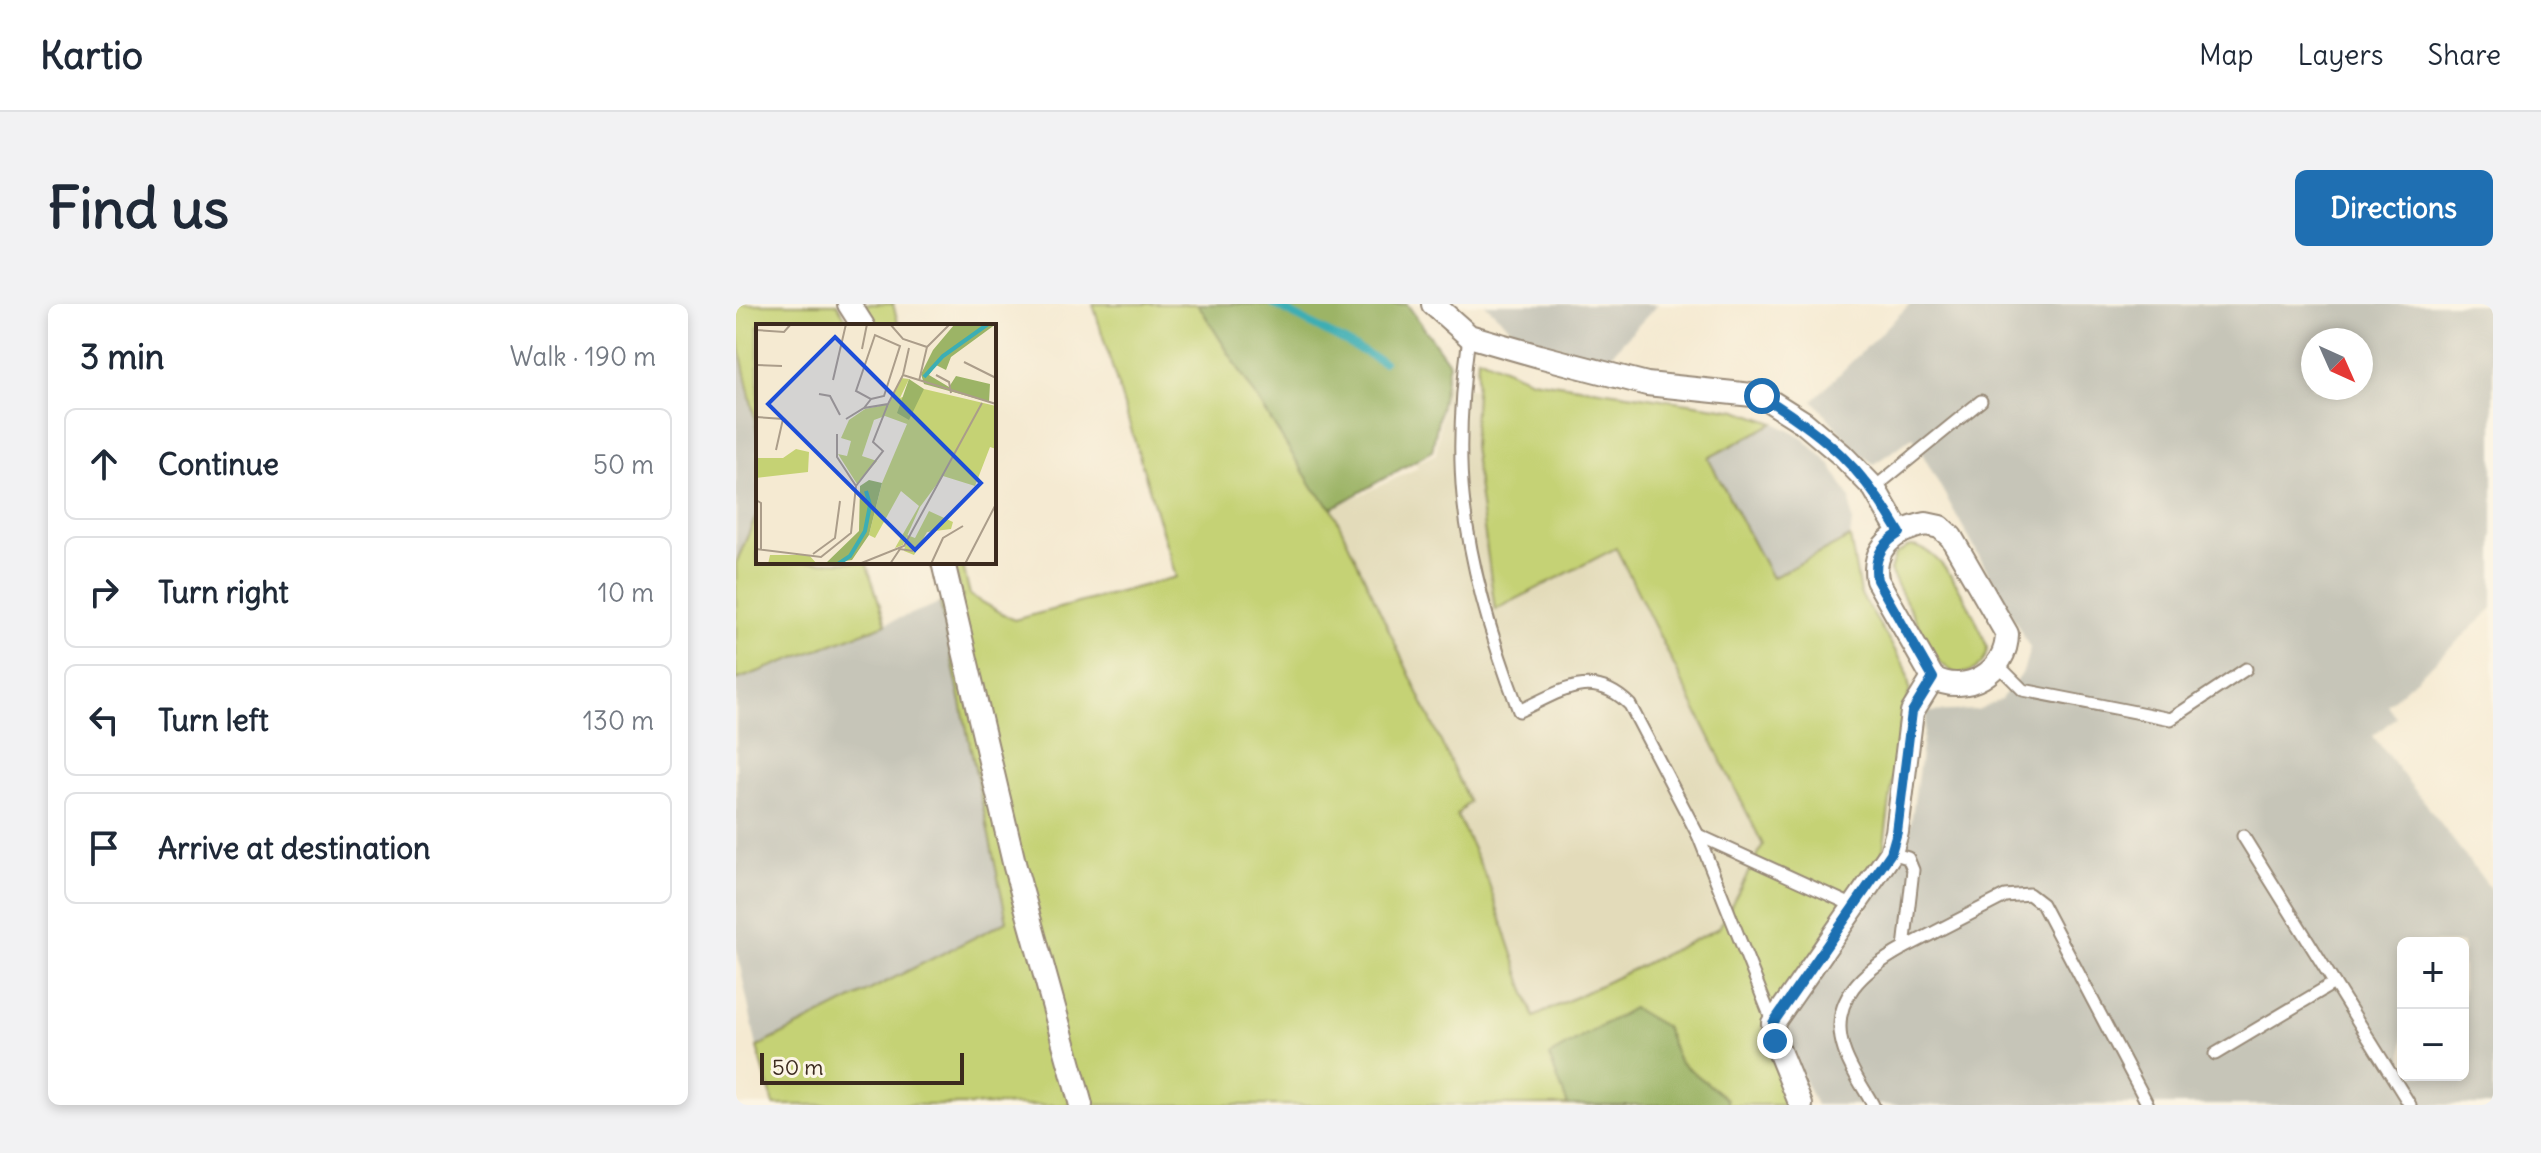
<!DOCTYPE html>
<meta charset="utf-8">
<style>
:root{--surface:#fff;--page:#f2f2f3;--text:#1f2937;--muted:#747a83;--line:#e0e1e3;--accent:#1f6fb2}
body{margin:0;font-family:Delius,sans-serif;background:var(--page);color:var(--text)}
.controls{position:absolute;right:24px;bottom:24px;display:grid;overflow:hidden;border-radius:12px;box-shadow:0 4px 12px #0003}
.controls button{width:72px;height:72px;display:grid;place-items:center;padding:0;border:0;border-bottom:2px solid var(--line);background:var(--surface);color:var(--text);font:40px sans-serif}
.compass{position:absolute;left:1565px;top:24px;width:72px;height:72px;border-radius:50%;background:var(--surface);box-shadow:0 4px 12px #0003;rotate:135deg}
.scale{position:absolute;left:24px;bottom:20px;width:204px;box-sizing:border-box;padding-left:8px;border:4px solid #3b2a1e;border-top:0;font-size:22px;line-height:28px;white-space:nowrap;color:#3b2a1e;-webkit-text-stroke:6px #fcf5e5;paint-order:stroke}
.stop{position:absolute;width:24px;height:24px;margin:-18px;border:6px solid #1f6fb2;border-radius:50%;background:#fff}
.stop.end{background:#1f6fb2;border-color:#fff;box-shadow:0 2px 8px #0008}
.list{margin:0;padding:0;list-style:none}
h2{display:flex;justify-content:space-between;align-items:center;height:104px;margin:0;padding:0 32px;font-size:34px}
h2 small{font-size:26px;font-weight:400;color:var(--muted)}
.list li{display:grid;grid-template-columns:52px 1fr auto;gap:24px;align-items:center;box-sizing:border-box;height:112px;margin:0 16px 16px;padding:0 16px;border:2px solid var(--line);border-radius:12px}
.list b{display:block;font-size:30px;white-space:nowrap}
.list em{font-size:26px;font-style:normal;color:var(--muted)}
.icon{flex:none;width:44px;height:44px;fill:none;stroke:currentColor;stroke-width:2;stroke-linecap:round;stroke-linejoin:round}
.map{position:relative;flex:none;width:1757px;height:801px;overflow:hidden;border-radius:12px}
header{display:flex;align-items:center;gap:48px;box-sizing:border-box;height:112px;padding:0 40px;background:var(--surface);border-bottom:2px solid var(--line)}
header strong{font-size:38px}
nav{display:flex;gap:44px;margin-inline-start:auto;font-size:28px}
.intro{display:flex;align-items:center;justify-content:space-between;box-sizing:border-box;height:192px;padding:0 48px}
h1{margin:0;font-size:56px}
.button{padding:20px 36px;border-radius:12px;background:var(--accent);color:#fff;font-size:28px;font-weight:700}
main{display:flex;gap:48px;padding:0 48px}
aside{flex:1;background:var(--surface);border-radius:12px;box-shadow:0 4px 12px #0003}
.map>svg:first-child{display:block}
.built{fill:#e3dbba}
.industrial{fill:#c6c5b8;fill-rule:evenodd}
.green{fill:#c5d274;stroke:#807e49;stroke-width:2}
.forest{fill:#9cb466;stroke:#6c6f42;stroke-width:2}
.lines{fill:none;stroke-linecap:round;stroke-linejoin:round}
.stream{stroke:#3caeb4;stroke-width:8}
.service-casing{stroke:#988a78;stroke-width:15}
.minor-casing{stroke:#988a78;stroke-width:26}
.service{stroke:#fff;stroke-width:11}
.minor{stroke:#fff;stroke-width:22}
.route{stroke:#1f6fb2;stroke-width:10}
.inset-river{fill:none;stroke:#3caeb4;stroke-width:4}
.inset-road{fill:none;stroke:#ab9d8a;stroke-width:2}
.view{fill:#1d4ed8;fill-opacity:0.15;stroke:#1d4ed8;stroke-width:4}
.inset-edge{fill:none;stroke:#3b2a1e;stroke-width:4}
</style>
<header>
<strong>Kartio</strong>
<nav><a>Map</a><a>Layers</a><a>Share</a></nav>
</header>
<div class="intro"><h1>Find us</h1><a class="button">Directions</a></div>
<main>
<aside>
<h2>3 min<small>Walk · 190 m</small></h2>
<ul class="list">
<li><svg class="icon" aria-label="ahead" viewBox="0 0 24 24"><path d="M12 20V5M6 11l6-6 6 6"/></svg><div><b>Continue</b></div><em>50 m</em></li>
<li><svg class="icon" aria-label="right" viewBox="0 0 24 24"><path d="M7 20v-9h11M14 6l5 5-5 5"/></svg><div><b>Turn right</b></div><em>10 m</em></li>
<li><svg class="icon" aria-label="left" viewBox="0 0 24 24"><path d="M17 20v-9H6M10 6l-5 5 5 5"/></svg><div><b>Turn left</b></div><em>130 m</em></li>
<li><svg class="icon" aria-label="arrive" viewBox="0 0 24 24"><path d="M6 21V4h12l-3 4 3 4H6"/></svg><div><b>Arrive at destination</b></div></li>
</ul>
</aside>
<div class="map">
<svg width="1757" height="801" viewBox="0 0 1757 801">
<rect width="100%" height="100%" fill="#fcf5e5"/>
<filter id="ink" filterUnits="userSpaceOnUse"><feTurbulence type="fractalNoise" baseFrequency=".0125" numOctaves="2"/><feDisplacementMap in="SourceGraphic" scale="16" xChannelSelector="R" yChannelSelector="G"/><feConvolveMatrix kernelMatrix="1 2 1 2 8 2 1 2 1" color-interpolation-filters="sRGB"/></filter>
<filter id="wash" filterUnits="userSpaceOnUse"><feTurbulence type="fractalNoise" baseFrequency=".006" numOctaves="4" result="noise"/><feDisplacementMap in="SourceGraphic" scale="32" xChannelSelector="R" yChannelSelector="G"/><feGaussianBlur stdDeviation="1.8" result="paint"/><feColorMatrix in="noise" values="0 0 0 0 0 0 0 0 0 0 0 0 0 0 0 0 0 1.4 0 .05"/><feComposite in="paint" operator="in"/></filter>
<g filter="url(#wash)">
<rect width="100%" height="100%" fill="#f5ead2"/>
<!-- built -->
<polygon class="built" points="710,80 742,85 878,193 1027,541 983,624 799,713 752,577 721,511 733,497 596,204 682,164 680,159 700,150"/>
<!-- industrial -->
<g class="industrial">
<polygon points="749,0 922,0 871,55 814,40 777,26"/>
<path d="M1174 0H1757V305L1651 401 1660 413 1637 432 1757 588V801H1080L1058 754 1052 728 1056 706 1166 555 1174 526 1191 408 1241 406 1264 396 1287 368 1294 344 1177 133 1138 160 1121 148 1077 96ZM1577 36H1625V84H1577ZM1667 639H1727V771H1667Z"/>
<polygon points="0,33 9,60 22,131 22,208 0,259"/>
<polygon points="1038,119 1064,132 1094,160 1114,194 1116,217 1114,233 1036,275 972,154"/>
<polygon points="204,299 271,617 21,743 0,642 0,376"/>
</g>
<!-- green -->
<g class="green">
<path d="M0 0H101L115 22H22V131C14 87 0 44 0 0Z"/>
<polygon points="128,0 157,0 163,22 143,22"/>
<polygon points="357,0 462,0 578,184 596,204 733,498 721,511 752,577 798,713 983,624 1027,541 880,244 759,306 737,142 742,53 795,76 1001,106 1038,119 972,154 1036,274 1114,233 1124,289 1170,364 1174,386 1165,417 1147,548 1026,724 1054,801 992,801 991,795 943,757 929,723 832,801 38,801 21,743 271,617 204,299 227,293 216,258 226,258 234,291 278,316 440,273"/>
<polygon points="22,208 22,258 130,258 150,320 0,376 0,259"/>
<path d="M1174 242C1208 242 1240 313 1251 343 1250 362 1238 368 1220 371L1200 355 1154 267 1159 251Z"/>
</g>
<!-- forest -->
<g class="forest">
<polygon points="462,0 671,0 713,59 696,147 596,204 578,185"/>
<polygon points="897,704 929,723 943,757 991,795 992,801 832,801 813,752"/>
</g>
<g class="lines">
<!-- stream -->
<polyline class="stream" points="537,0 647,58"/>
</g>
</g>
<g filter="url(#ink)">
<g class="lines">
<defs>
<g id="service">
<path d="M733 32C726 84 722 140 727 192 734 262 758 342 783 407 824 388 856 363 894 401L962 531 1037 719"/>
<polyline points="1138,184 1245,97"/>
<polyline points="1262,361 1287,386 1435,415 1510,365"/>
<polyline points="962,531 1120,603"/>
<polyline points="1507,532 1674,801"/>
<polyline points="1155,549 1172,554 1177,566 1168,644 1269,592 1293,590 1306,600 1412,801"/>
<polyline points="1479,750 1598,679"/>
<path d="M1137 801C1127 783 1114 765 1108 746 1091 695 1130 665 1168 644"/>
</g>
<g id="minor">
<polyline points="113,0 127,22"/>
<polyline points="697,0 733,32 803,52 911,80 1026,92 1067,118 1106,151 1138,184 1164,229"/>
<path d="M1190 220 1204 223 1215 233 1271 330C1271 368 1230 392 1197 374L1141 276C1135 243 1160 226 1190 220Z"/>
<polyline points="207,258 279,563 345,801"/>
<polyline points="1065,801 1039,737 1037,719 1155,549 1161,528 1176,408 1197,374"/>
</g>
</defs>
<!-- service casing -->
<use href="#service" class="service-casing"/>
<!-- minor casing -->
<use href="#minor" class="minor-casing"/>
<!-- service -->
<use href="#service" class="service"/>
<!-- minor -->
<use href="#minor" class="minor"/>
</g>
</g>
<g class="lines" filter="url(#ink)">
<!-- route -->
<path class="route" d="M1026 92C1091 133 1125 162 1164 229 1145 240 1137 255 1141 276L1197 374 1176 408 1161 528 1155 549 1037 719 1039 737"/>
</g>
<!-- overview -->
<g transform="translate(20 20)">
<rect width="240" height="240" fill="#f5ead2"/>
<path d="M145 54 153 55 144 74 168 65 240 82V125L234 123 219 162 187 152 164 183 147 221 139 224 163 182 145 167 119 214 113 211 126 159 151 100 129 92 118 96 106 132 121 137 101 160 82 130 91 132 95 117 85 114 93 96 109 85 133 80ZM40 125 53 128 52 148 0 154V134H27ZM173 187 197 198 195 205 171 208 158 231 148 227 151 211 159 214ZM14 231H53L61 240H12Z" fill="#c5d274"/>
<path d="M240 0 195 33 190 46 180 41 173 51 193 63 200 52 234 60 233 78 168 60 165 50 177 26 198 1ZM153 55 168 65 153 96 141 89ZM113 156 126 159 113 211 96 236 69 240 103 207 104 162Z" fill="#9cb466"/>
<path class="inset-river" d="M168 53 187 32 232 0M82 240 94 232 109 207 114 181 110 167"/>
<path class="inset-road" d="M134 0 147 15 171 23 163 57M0 6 28 8 35 0M171 23 194 0M106 25 111 0M208 38 240 54M0 41 26 42M147 51 153 24M180 51 193 58 195 69M77 56 90 0M63 70 74 72 84 91M108 84 115 75 100 67 119 11 144 22 128 72 115 75M0 93 27 95 20 126M90 95 108 84 132 80 147 51 240 80M100 162 127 127 117 118 132 80M0 176 5 179V225M0 225 65 233 95 209 100 162 81 133V110M57 230 79 214 84 177M103 240 148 222 226 79M134 240 144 225 157 227M175 240 187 214 207 202M209 240 240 180"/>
<path class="view" d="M79 13 225 159 159 226 12 80Z"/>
<rect width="240" height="240" class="inset-edge"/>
</g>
</svg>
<div class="controls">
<button>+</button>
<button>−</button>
</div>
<svg class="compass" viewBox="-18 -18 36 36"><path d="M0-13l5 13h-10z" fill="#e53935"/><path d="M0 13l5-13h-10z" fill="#747a83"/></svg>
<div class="scale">50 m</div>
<div class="stop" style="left:1026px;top:92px"></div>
<div class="stop end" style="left:1039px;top:737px"></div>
</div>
</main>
